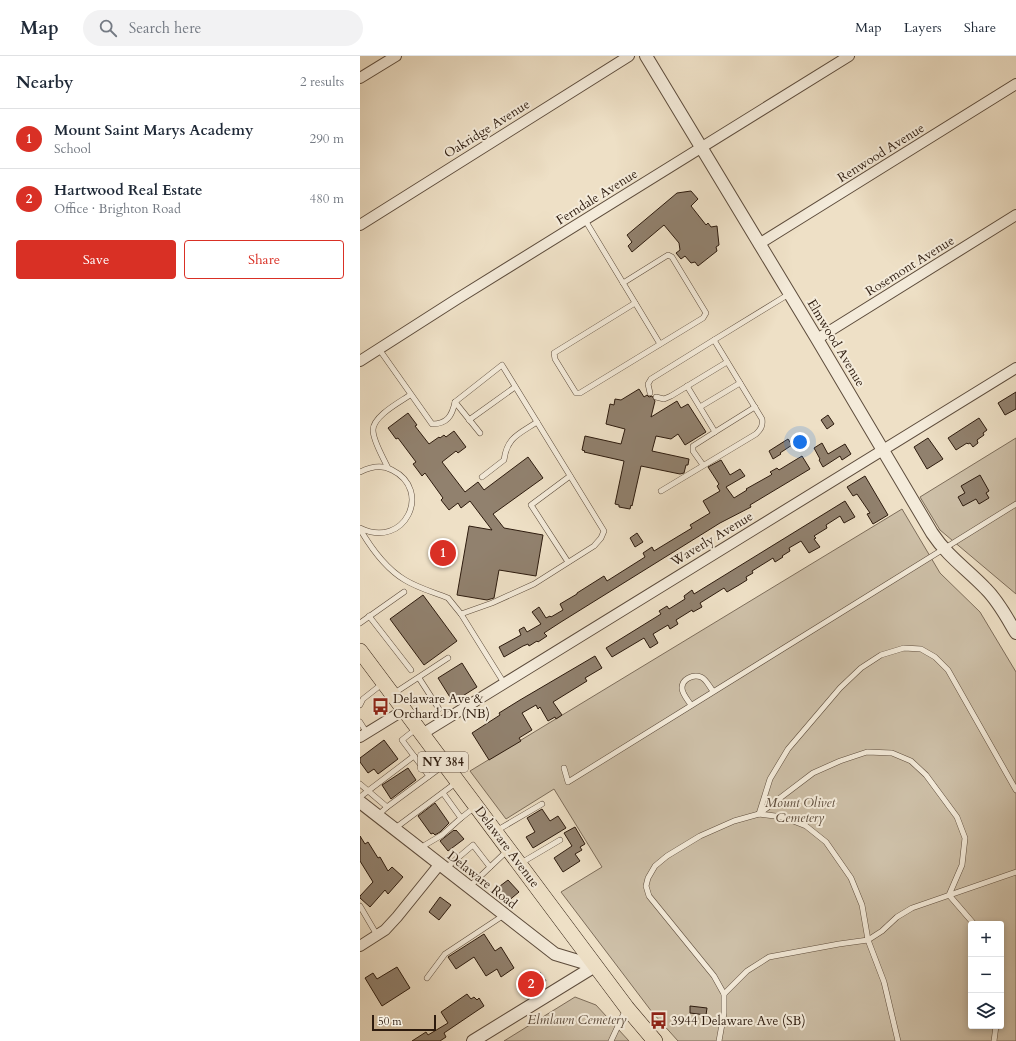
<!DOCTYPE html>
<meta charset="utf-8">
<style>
:root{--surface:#fff;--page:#f2f2f3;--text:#1f2937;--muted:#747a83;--line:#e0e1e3;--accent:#d93025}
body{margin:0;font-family:Cardo,serif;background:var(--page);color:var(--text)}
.controls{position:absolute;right:12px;bottom:12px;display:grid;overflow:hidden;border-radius:4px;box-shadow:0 2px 6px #0003}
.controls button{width:36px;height:36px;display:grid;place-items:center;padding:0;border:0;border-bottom:1px solid var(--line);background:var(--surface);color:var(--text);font:20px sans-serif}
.scale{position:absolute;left:12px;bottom:10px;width:64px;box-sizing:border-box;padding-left:4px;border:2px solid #2d1b0e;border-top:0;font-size:11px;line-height:14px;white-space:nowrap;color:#2d1b0e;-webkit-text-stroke:3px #f4ebda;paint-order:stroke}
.you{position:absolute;left:440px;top:386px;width:14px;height:14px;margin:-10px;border:3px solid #fff;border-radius:50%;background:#1a73e8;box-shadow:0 0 0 6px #1a73e833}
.badge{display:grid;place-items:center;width:26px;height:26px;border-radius:50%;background:var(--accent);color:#fff;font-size:13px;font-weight:700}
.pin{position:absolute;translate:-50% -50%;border:2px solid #fff;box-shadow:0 1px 4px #0006}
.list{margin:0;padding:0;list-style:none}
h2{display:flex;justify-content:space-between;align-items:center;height:52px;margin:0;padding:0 16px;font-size:17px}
h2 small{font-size:13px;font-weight:400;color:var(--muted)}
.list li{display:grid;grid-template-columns:26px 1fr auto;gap:12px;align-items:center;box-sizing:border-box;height:60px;padding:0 16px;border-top:1px solid var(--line)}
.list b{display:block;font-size:15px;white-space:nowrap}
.list p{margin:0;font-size:13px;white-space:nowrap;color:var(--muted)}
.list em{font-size:13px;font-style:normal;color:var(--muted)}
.actions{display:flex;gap:8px;padding:12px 16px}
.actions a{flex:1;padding:9px 0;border:1px solid var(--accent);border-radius:4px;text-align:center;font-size:14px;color:var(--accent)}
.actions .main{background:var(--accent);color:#fff}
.icon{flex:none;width:22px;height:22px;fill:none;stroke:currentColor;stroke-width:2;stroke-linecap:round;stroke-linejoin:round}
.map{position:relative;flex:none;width:656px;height:985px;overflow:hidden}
header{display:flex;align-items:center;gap:24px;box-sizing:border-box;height:56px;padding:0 20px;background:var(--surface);border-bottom:1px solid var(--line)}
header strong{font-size:19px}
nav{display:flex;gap:22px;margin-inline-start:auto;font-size:14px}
.search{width:280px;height:36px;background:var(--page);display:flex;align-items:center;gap:10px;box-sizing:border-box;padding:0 14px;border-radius:22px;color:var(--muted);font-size:15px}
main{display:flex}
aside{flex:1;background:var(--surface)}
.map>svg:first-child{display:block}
.green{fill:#cdbfa7;stroke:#7d6d5a;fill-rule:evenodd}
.building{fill:#91816e;stroke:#2d1b0e}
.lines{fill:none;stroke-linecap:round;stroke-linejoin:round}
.service-casing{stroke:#5d4c3c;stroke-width:6}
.minor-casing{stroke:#5d4c3c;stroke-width:12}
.tertiary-casing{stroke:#5d4c3c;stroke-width:14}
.primary-casing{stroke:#2d1b0e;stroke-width:16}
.service{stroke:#f4ebda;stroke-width:5}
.minor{stroke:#f4ebda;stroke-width:10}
.tertiary{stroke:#f4ebda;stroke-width:12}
.primary{stroke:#eee0c6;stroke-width:15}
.labels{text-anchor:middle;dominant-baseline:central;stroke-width:4;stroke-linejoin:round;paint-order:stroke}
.shield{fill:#f4ebda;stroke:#69594b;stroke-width:1}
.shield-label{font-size:12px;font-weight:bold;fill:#2d1b0e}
.street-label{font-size:13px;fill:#2d1b0e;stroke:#f4ebda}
.poi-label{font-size:13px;fill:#2d1b0e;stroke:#f4ebda;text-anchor:start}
.park-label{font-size:13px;font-style:italic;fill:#5d4c3c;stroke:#f4ebda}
</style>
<header>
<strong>Map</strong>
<div class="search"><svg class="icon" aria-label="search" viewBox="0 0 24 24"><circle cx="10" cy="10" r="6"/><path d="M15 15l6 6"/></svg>Search here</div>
<nav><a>Map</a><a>Layers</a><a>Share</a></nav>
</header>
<main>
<aside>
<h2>Nearby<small>2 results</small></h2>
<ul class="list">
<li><span class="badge">1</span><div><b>Mount Saint Marys Academy</b><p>School</p></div><em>290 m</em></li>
<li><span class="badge">2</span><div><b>Hartwood Real Estate</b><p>Office · Brighton Road</p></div><em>480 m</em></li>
</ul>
<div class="actions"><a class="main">Save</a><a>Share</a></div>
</aside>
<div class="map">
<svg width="656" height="985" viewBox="0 0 656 985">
<rect width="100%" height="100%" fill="#eee0c6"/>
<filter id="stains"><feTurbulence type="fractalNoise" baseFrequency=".005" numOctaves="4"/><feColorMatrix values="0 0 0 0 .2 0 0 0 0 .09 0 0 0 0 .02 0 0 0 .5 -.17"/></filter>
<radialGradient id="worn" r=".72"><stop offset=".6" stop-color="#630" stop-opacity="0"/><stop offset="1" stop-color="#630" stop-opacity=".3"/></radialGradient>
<!-- green -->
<g class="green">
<polygon points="656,382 656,538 580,474 560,441"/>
<path d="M542 453 580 517 620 556 656 616V985H318L292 956 201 836 242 811 194 733 146 763 110 715ZM611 868H641V970H611Z"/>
<polygon points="215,941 236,949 269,985 144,985"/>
</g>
<!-- building -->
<g class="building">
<polygon points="331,135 338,143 331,150 346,169 348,167 351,171 357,170 359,189 356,191 357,195 338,210 335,206 331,207 325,200 321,203 316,197 320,194 319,187 304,169 272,196 268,190 272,186 267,179 317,137"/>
<polygon points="279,333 284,341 287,339 289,341 292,340 295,345 291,361 317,345 321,352 328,348 346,376 325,389 318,378 311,383 296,380 292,395 329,403 328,409 326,409 324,417 320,418 281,410 272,450 271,449 270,453 259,451 259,449 255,448 264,405 224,396 225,395 222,394 225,380 261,388 265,373 246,368 250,348 254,349 255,343 261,344"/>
<polygon points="656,336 656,353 645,359 638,347"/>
<polygon points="48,357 57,369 55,370 69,388 79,381 80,382 84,379 86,381 94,375 106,391 98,397 96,395 82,406 105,436 118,426 124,434 168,401 183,422 133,458 144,472 183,479 176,520 139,514 134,542 127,544 97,539 109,470 132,474 110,445 101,452 98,447 89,454 81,444 83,442 65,417 62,420 53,408 56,406 38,382 36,383 28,372"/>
<polygon points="468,359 474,368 467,373 461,364"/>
<polygon points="619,362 627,374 623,377 624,379 617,384 618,387 613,391 610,387 608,388 607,387 596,394 588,382"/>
<polygon points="568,382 583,403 567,413 554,391"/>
<polygon points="428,383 432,389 420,397 421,398 413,403 409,395"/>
<polygon points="462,387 468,398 485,388 491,398 482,404 480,400 463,411 459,404 460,403 454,392"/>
<polygon points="442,400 450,413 390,449 391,451 360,467 201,566 184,577 187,580 178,586 177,585 169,590 168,588 163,590 144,601 139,591 161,579 159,574 164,571 167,576 181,568 172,556 179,551 186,562 190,560 191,561 203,554 200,548 217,538 217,537 244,520 247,525 285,501 283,497 292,491 294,495 317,481 332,472 330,469 350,457 343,445 360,435 357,430 359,428 348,411 361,404 370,419 380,413 385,420 366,431 374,442 387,434 386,433 411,419 412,418 410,416 417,412 419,414"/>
<polygon points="620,419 629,435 626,437 629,442 619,448 616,443 603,450 598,441 605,437 601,430"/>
<polygon points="505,420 528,459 513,468 507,458 510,457 497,438 493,440 487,431"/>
<polygon points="485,445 495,461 484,467 480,460 466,469 467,472 454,480 456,482 454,483 460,491 449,497 441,485 429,492 430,495 422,500 423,501 415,506 413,502 392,515 393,517 386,521 387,524 379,529 367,536 364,532 340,547 342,551 333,556 332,554 316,564 318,568 310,573 308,569 293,578 298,587 290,592 284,582 252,601 246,592 301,558 299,555 307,550 309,553 325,543 324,540 332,534 334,538"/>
<polygon points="277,477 283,486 275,491 270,482"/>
<polygon points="63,539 97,585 64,609 30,563"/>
<polygon points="235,600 242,612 225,622 227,625 193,646 202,659 196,663 195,661 188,665 180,651 178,653 176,649 162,657 172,674 159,682 161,685 129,704 112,677 140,659 139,657 160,644"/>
<polygon points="102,607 117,631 93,646 78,622"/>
<polygon points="24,684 38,703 18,718 14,713 8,717 0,706 0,702"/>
<polygon points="48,712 56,724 31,743 22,729"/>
<polygon points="75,747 89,767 80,776 75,779 73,777 71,778 58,760"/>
<polygon points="182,753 190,765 198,760 206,772 173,792 166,781 175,776 167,762"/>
<polygon points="215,771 225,788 220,791 222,794 215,798 220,805 203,816 194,802 212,790 204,777"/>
<polygon points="94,774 95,775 96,774 104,783 88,795 80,785"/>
<polygon points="0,780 5,788 8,786 18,802 20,801 28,815 32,811 43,821 28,838 25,834 10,851 0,842 0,840 13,826 0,805"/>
<polygon points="148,824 159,836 147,846 136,833"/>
<polygon points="80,841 91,849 79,864 69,856"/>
<polygon points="124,878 135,895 141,891 154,912 141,921 137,913 126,920 114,901 96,913 88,901"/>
<polygon points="37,911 50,932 22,950 5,922 13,917 17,923"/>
<polygon points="180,916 186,925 163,940 157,930"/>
<polygon points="107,938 111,943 114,941 117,944 119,942 124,950 84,977 86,981 80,985 52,985 66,976 68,979 88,967 81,956"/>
<polygon points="330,950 347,952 346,959 330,957"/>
</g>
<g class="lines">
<defs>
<g id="service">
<polyline points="225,164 300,288"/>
<polyline points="263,227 308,199 312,201 346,257 343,262 220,337 216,337 195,303 194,297 275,247"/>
<path d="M19 293 72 368C87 368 92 360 95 346"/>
<polyline points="327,330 355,376 395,351"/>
<polyline points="290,337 288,328 291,323 354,284"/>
<polyline points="296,341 304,343 311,340 367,306"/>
<polyline points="340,351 380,327"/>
<polyline points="109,364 155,331"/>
<polyline points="343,409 333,395 333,390 355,376"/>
<path d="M28 412C23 401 13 385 13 374 13 360 40 346 50 339"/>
<path d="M0 416C10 411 21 408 32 414 73 434 45 494 0 472"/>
<path d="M122 421 144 404C147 381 159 378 177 366"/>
<path d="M301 435 396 378C401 373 403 370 402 363L354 284 429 238"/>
<path d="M0 473C11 492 25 512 45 524 58 532 73 536 88 542L101 558 144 627"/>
<polyline points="208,506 171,449 210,420"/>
<polyline points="101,558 132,547 174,528 234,490 241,482 244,475 142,309 95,346 120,377"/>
<polyline points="9,560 51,614"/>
<polyline points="0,567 44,536"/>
<polyline points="59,622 79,653"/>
<polyline points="33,638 88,602"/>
<polyline points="0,649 3,643 22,628"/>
<path d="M331 649C328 644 322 638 322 632 322 623 333 618 341 621 346 623 349 630 353 635"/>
<polyline points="0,666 7,677"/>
<polyline points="57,672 42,684 69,720"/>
<polyline points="204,712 208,726 656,448"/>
<polyline points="0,728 27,751"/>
<polyline points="83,737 101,762 115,751"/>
<polyline points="0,741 54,700"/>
<polyline points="17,760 27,751 84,709"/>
<polyline points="34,773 97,726"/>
<polyline points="136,775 182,748"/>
<polyline points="62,794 65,789 82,779 101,762"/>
<polyline points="161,807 200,784"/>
<polyline points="86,812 113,789 130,811"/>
<polyline points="109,831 148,794"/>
<polyline points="0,850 17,879"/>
<polyline points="614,868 589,839 602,809 605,782 597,761 566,719 551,705 532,697 507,696 480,705 453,717 399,758 410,723 428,693 480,632 501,612 521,599 544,592 561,593 575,601 588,614 656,734"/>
<polyline points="641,907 641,932"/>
<polyline points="67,922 85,898 144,859"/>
<polyline points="364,938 354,920 289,840 286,830 288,822 295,810 307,800 340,780 374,765 399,758 423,761 446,770 466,786 491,822 502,849 508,884 524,926 538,985"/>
<polyline points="251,985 266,953"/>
<polyline points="359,985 364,957 364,938 387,915 409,901 479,888 508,884 522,875 537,861 552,852 656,816"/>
<polyline points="634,985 636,970"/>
</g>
<g id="minor">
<polyline points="0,22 36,0"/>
<polyline points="0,169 269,0"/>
<polyline points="399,188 656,28"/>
<polyline points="457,283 656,159"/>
<polyline points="0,305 97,243 489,0"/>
<polyline points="62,678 656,312"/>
<polyline points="0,681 44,654"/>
<polyline points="0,890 25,874 37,861 79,809"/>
</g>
<g id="tertiary">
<path d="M286 0 457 283 572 477C588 501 607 513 626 533 639 546 647 562 656 577"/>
<polyline points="0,746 195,898 235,910"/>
<polyline points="113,985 235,910"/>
</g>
<polyline id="primary" points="0,595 267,952 295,985"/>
</defs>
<!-- service casing -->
<use href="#service" class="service-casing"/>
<!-- minor casing -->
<use href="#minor" class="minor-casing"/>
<!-- tertiary casing -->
<use href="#tertiary" class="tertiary-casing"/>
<!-- primary casing -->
<use href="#primary" class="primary-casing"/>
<!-- service -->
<use href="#service" class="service"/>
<!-- minor -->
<use href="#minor" class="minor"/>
<!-- tertiary -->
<use href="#tertiary" class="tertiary"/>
<!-- primary -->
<use href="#primary" class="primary"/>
</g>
<!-- icons -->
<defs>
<symbol id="bus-bare" viewBox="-9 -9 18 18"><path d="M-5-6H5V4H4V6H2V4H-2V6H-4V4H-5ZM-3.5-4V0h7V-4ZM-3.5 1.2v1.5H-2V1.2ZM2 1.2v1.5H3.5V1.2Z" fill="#8f2418" stroke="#f4ebda" stroke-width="2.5" paint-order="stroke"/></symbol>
</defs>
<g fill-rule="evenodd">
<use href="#bus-bare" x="8" y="638" width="25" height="25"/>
<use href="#bus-bare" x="286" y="952" width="25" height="25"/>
</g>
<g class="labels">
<!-- shield labels -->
<rect class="shield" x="58" y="696" width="50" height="20" rx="3"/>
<g class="shield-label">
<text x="83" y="706">NY 384</text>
</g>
<!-- street labels -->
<g class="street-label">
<text transform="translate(127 73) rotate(-32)">Oakridge Avenue</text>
<text transform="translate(521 97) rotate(-32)">Renwood Avenue</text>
<text transform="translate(237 141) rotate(-32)">Ferndale Avenue</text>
<text transform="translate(550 210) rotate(-32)">Rosemont Avenue</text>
<text transform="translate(476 287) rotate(59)">Elmwood Avenue</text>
<text transform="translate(352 483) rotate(-31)">Waverly Avenue</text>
<text transform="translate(147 791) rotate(53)">Delaware Avenue</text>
<text transform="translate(122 824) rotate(38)">Delaware Road</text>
</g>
<!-- poi labels -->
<g class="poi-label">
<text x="33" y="643">Delaware Ave &amp;<tspan x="33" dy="15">Orchard Dr (NB)</tspan></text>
<text x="311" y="965">3944 Delaware Ave (SB)</text>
</g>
<!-- park labels -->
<g class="park-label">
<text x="440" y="747">Mount Olivet<tspan x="440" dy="15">Cemetery</tspan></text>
<text x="217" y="964">Elmlawn Cemetery</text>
</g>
</g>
<rect width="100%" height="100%" filter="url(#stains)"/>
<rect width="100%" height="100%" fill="url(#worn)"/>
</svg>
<div class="controls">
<button>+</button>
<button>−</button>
<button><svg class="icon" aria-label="layers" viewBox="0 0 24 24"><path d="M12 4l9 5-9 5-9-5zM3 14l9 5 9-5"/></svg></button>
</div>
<div class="scale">50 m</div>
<div class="you"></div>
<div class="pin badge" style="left:83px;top:497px">1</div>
<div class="pin badge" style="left:171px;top:928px">2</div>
</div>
</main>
